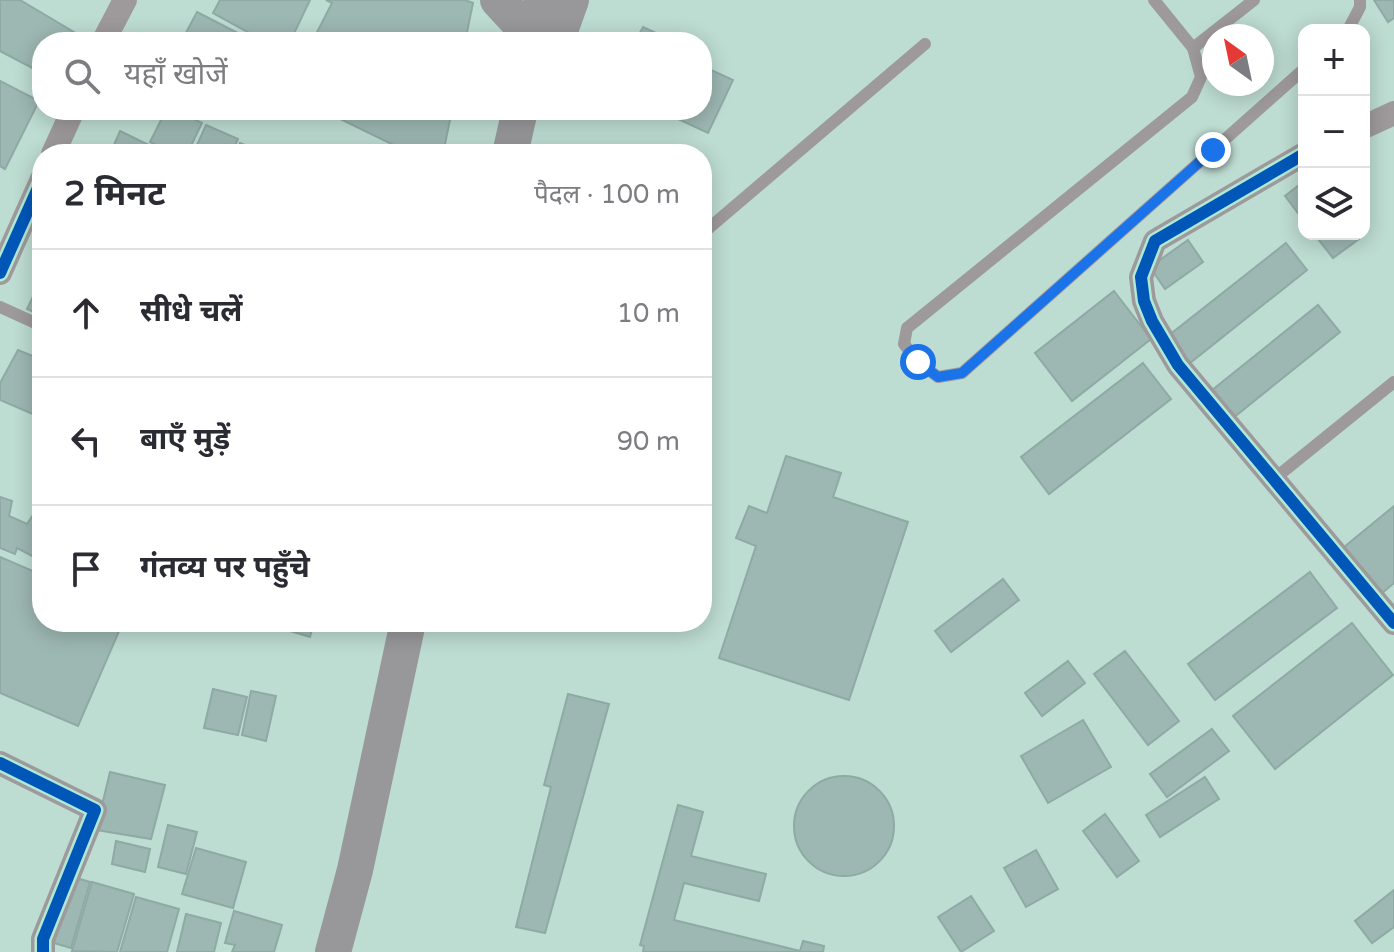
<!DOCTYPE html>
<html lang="hi">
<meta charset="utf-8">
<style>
:root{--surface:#fff;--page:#f2f2f3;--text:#2b2b33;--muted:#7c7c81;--line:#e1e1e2}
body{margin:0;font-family:"Varela Round","Noto Sans Devanagari",sans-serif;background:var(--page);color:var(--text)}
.controls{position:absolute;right:24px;top:24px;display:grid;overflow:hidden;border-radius:16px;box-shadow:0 4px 20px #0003}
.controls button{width:72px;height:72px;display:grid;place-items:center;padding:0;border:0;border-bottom:2px solid var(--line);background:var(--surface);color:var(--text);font:40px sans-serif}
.compass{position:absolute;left:1202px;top:24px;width:72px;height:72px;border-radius:50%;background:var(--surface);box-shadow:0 4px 20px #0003;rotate:327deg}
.stop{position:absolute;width:24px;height:24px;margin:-18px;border:6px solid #1a73e8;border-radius:50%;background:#fff}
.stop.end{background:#1a73e8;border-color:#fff;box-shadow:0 2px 8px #0008}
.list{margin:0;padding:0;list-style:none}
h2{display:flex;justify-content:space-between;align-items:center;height:104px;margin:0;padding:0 32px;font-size:34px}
h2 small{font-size:26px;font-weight:400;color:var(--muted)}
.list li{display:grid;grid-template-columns:52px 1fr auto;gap:24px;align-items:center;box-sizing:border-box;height:128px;padding:0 32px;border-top:2px solid var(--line)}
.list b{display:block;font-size:30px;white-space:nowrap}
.list em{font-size:26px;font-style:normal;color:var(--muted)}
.icon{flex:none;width:44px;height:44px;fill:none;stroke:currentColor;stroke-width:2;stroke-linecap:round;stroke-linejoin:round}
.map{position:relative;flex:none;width:1394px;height:952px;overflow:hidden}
.search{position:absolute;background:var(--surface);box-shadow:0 4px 20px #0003;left:32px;top:32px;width:680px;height:88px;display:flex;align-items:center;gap:20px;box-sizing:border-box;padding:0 28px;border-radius:32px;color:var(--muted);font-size:30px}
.panel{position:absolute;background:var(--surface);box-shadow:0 4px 20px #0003;left:32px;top:144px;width:680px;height:488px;border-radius:32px}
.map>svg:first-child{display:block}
.building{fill:#9db7b2;stroke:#8fa9a4;stroke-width:2}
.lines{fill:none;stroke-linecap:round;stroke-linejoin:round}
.lane{stroke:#9e9a9c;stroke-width:12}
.street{stroke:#9e9a9c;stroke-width:24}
.secondary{stroke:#98989b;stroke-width:36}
.cycleway-casing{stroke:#b0e9d6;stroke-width:17}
.cycleway{stroke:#0057b8;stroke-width:12}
.route{stroke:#1a73e8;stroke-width:10}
</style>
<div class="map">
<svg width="1394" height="952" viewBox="0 0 1394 952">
<rect width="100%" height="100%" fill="#bddcd2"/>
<!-- building -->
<g class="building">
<polygon points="0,0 20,0 77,34 73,42 42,42 42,73 0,51"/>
<polygon points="220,0 310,0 290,42 266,42 213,13"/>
<polygon points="326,0 465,0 473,3 465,42 312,42 332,3"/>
<polygon points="1374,0 1394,0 1394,18 1388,22"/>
<polygon points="197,12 255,42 181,42"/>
<polygon points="643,27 675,42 635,42"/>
<polygon points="702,66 733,80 708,133 659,110 702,110"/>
<polygon points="0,81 39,101 5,169 0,166"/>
<polygon points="166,110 175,110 202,123 187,154 176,154 150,142"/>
<polygon points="322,110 452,110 443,154 412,154"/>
<polygon points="206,125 238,139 231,154 193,154"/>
<polygon points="120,131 159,150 157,154 110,154"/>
<polygon points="240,143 260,151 259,154 235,154"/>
<polygon points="1304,181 1304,221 1285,196"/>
<polygon points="1314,234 1355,234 1359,239 1333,258"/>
<polygon points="1188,240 1203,262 1165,289 1150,267"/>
<polygon points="1286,243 1307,270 1190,363 1168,336"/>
<polygon points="42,278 42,316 27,309"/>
<polygon points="1114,291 1151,339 1072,401 1035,353"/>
<polygon points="1318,305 1340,332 1233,418 1211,391"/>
<polygon points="18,350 42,360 42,418 0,400 0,383"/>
<polygon points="1143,363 1171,399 1049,494 1021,457"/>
<polygon points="786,456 841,473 833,497 908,522 849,700 719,658 756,546 736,538 749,506 767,513"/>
<polygon points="0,497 12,501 9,516 27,524 35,512 42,515 42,561 17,548 15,554 0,548"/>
<polygon points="1394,506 1394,583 1381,594 1343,548"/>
<polygon points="0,557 42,575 42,622 123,622 78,726 0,693"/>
<polygon points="1310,572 1337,608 1215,700 1188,664"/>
<polygon points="1003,579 1019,600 951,652 935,631"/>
<polygon points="289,622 314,622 310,637 287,630"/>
<polygon points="1352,623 1393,675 1275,769 1233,716"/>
<polygon points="1125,651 1179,721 1148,745 1094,674"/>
<polygon points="1068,661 1085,683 1042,716 1025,693"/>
<polygon points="213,689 247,697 238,735 204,728"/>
<polygon points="251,691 276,696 266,741 242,735"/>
<polygon points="568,694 609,704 545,933 516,927 551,787 544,785"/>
<polygon points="1083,720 1111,767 1048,803 1021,756"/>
<polygon points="1212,729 1229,751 1167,797 1150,774"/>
<polygon points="110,772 165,785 151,839 96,830"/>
<circle cx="844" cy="826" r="50"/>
<polygon points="1205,777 1219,799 1160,837 1146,815"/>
<polygon points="678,805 703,812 691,856 766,874 759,901 684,883 674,920 800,951 803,941 824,946 823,952 643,952 644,946 640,945"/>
<polygon points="1105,814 1139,861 1117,877 1083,831"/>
<polygon points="168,825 197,832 186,874 158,867"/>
<polygon points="116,841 150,849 145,872 112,864"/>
<polygon points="196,848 246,862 233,908 182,894"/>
<polygon points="1036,850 1058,889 1026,907 1004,868"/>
<polygon points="73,877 90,882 71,948 54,943"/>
<polygon points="92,882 134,894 117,952 72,951"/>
<polygon points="1394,890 1394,927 1372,943 1355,921"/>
<polygon points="971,896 994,931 961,952 938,917"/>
<polygon points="136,897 179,909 167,952 120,952"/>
<polygon points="234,911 282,925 274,952 232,952 235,945 225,943"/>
<polygon points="186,914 221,923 214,952 177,952"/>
</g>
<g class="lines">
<!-- lane -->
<g class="lane">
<polyline points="1154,0 1193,48 1201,77 1192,97 907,328 904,344 918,362 938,377 962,373 1304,69"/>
<polyline points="1348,30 1360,7 1360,0"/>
<polyline points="1193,48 1254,0"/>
<polyline points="702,234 925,44"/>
<polyline points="0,307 42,326"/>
<polyline points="1274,479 1394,382"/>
<polyline points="152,625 153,622"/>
</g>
<!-- street -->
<g class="street">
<polyline points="103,42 125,0"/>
<polyline points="1364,127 1394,113"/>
<polyline points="53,154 73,110"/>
<polyline points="1304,154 1155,241 1141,277 1144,301 1152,321 1178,365 1394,623"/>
<polyline points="0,273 42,179"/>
<polyline points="0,763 95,810 43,939 43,952"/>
</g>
<!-- secondary -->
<g class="secondary">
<polyline points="498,0 533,38 533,42"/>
<polyline points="532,42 542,0"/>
<polyline points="556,42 571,0"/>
<polyline points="510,154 520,110"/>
<polyline points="333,952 355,870 408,622"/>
</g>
<defs>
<g id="cycleway">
<polyline points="1304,154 1155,241 1141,277 1144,301 1152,321 1178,365 1394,623"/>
<polyline points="0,273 42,179"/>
<polyline points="0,763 95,810 43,939 43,952"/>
</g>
</defs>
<!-- cycleway casing -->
<use href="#cycleway" class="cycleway-casing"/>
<!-- cycleway -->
<use href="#cycleway" class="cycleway"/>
</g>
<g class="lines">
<!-- route -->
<polyline class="route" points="918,362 938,377 962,373 1213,150"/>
</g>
</svg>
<div class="controls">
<button>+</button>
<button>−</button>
<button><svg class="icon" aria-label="layers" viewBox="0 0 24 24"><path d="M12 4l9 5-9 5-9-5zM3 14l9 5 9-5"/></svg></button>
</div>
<svg class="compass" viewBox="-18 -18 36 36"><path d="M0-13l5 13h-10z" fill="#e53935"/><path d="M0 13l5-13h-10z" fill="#7c7c81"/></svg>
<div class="stop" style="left:918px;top:362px"></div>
<div class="stop end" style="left:1213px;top:150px"></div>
<div class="search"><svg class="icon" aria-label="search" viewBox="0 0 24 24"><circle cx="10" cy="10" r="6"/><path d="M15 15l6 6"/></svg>यहाँ खोजें</div>
<section class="panel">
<h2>2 मिनट<small>पैदल · 100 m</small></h2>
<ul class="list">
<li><svg class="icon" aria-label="ahead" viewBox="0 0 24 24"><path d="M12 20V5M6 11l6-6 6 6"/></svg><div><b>सीधे चलें</b></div><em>10 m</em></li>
<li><svg class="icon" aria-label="left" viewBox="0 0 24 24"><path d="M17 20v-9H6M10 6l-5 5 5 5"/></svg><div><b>बाएँ मुड़ें</b></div><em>90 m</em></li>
<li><svg class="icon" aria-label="arrive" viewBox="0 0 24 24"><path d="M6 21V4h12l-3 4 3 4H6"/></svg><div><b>गंतव्य पर पहुँचे</b></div></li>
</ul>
</section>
</div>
